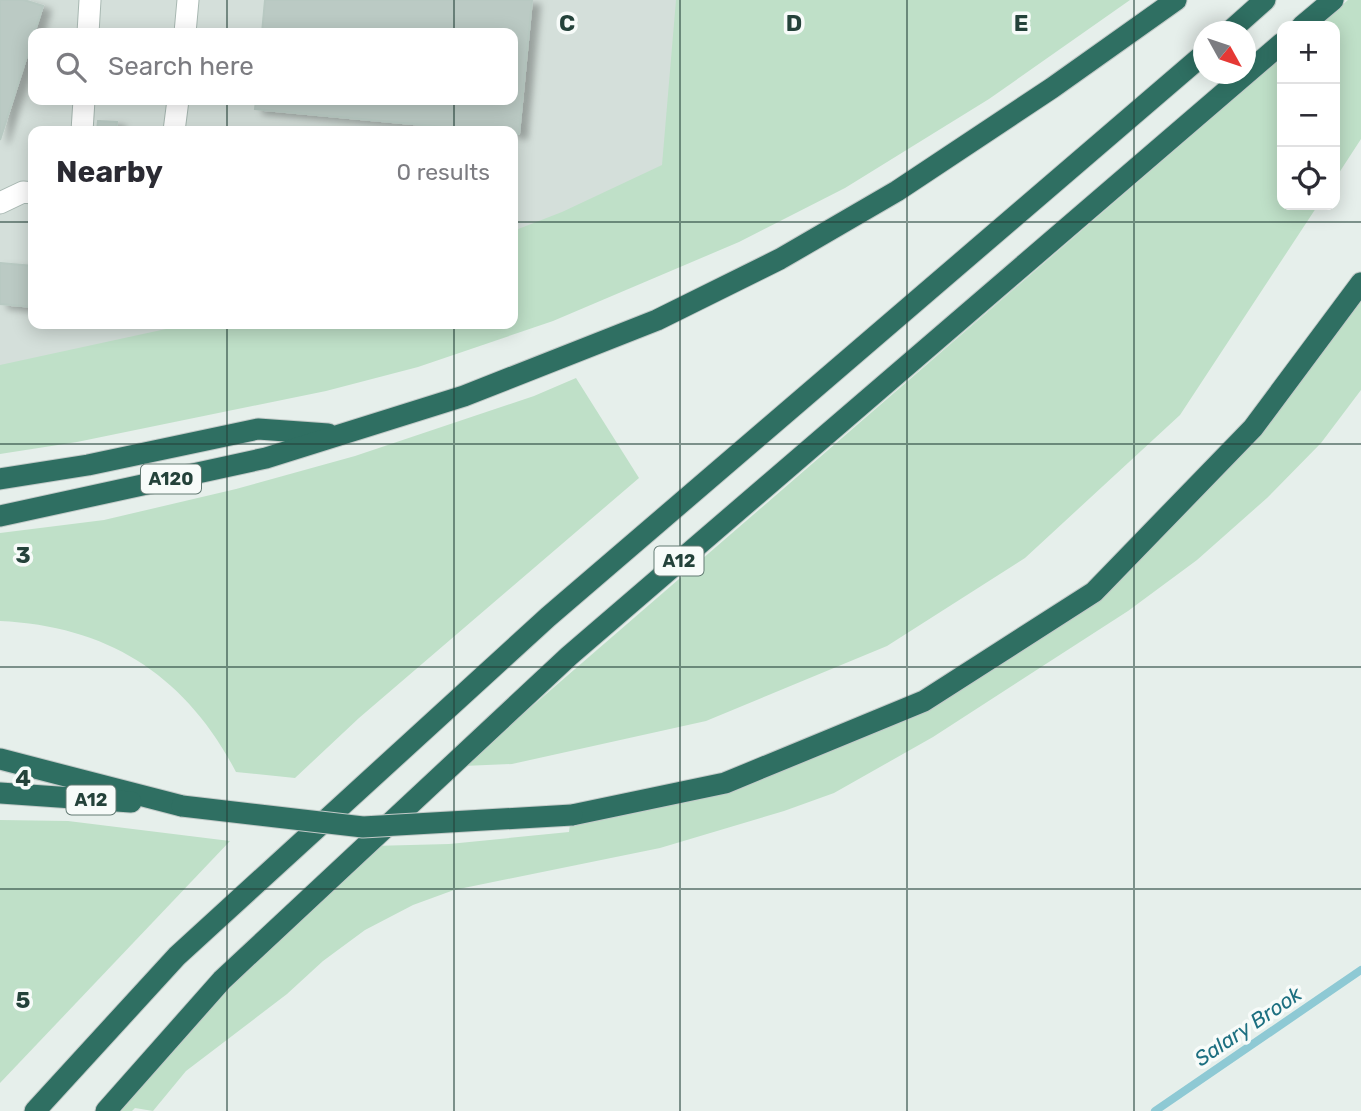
<!DOCTYPE html>
<meta charset="utf-8">
<style>
:root{--surface:#fff;--page:#f2f2f3;--text:#2b2b33;--muted:#7c7c81;--line:#e1e1e2}
body{margin:0;font-family:Rubik,sans-serif;background:var(--page);color:var(--text)}
.controls{position:absolute;right:21px;top:21px;display:grid;overflow:hidden;border-radius:14px;box-shadow:0 4px 18px #0003}
.controls button{width:63px;height:63px;display:grid;place-items:center;padding:0;border:0;border-bottom:2px solid var(--line);background:var(--surface);color:var(--text);font:35px sans-serif}
.compass{position:absolute;left:1193px;top:21px;width:63px;height:63px;border-radius:50%;background:var(--surface);box-shadow:0 4px 18px #0003;rotate:130deg}
.list{margin:0;padding:0;list-style:none}
h2{display:flex;justify-content:space-between;align-items:center;height:91px;margin:0;padding:0 28px;font-size:30px}
h2 small{font-size:23px;font-weight:400;color:var(--muted)}
.icon{flex:none;width:38px;height:38px;fill:none;stroke:currentColor;stroke-width:2;stroke-linecap:round;stroke-linejoin:round}
.map{position:relative;flex:none;width:1361px;height:1111px;overflow:hidden}
.search{position:absolute;background:var(--surface);box-shadow:0 4px 18px #0003;left:28px;top:28px;width:490px;height:77px;display:flex;align-items:center;gap:18px;box-sizing:border-box;padding:0 24px;border-radius:14px;color:var(--muted);font-size:26px}
.panel{position:absolute;background:var(--surface);box-shadow:0 4px 18px #0003;left:28px;top:126px;width:490px;height:203px;border-radius:14px}
.map>svg:first-child{display:block}
.built{fill:#d4dfda;fill-rule:evenodd}
.green{fill:#bfe0c8}
.lines{fill:none;stroke-linecap:round;stroke-linejoin:round}
.stream{stroke:#8ec9d4;stroke-width:8}
.building{fill:#bbcac4;stroke:#b8c9c2;stroke-width:2;filter:url(#shadow)}
.minor-casing{stroke:#a8b8b2;stroke-width:23}
.highway-casing{stroke:#c2cac8;stroke-width:23}
.minor{stroke:#fff;stroke-width:21}
.highway{stroke:#2f6f62;stroke-width:21}
.highway-bridge-casing{stroke:#c2cac8;stroke-width:23;stroke-linecap:butt}
.highway-bridge{stroke:#2f6f62;stroke-width:21}
.grid{fill:none;stroke:#24423a;stroke-width:2;stroke-opacity:0.55}
.labels{text-anchor:middle;dominant-baseline:central;stroke-width:7;stroke-linejoin:round;paint-order:stroke}
.shield{fill:#f7fbf9;stroke:#637a73;stroke-width:2}
.shield-label{font-size:18px;font-weight:bold;fill:#24423a}
.water-label{font-size:21px;font-style:italic;fill:#1c6f80;stroke:#f7fbf9}
.grid-label{font-size:23px;text-anchor:middle;font-weight:bold;fill:#24423a;stroke:#f7fbf9;stroke-width:7;stroke-linejoin:round;paint-order:stroke}
</style>
<div class="map">
<svg width="1361" height="1111" viewBox="0 0 1361 1111">
<defs>
<filter id="shadow"><feDropShadow dx="8" dy="4.5" stdDeviation="3.5" flood-color="#0004"/></filter>
</defs>
<rect width="100%" height="100%" fill="#e6efeb"/>
<!-- built -->
<path class="built" d="M0 0H747L730 179 513 268V131H33V324H288L0 376ZM33 33H513V100H33Z"/>
<!-- green -->
<g class="green">
<polygon points="676,0 1130,0 989,99 845,188 739,242 553,321 418,367 326,391 77,442 0,454 0,365 189,324 513,324 513,231 562,212 662,165"/>
<polygon points="1348,0 1361,0 1361,139 1335,179 1335,26 1318,26"/>
<polygon points="1282,57 1282,205 1318,205 1180,415 1025,558 887,646 706,721 512,764 463,766"/>
<polygon points="1361,288 1361,390 1321,443 1267,498 1197,560 1128,611 933,737 834,793 784,811 660,848 454,890 413,905 365,930 323,961 287,994 186,1071 153,1111 135,1108 132,1111 118,1111 195,1023 372,846 449,844 569,832 570,824 636,813 710,793 810,758 1109,583"/>
<path d="M576 378 639 478 359 718 295 778 236 772C186 676 109 626 0 621V533L104 520 236 489 355 456 534 396Z"/>
<polygon points="0,820 68,821 230,841 0,1083"/>
</g>
<g class="lines">
<!-- stream -->
<polyline class="stream" points="1155,1111 1361,970"/>
</g>
<!-- building -->
<g class="building">
<polygon points="0,0 24,0 43,6 0,140"/>
<polygon points="265,0 532,0 519,134 513,134 513,131 487,131 255,109 256,100 513,100 513,33 262,33"/>
<polygon points="98,121 117,122 116,131 97,131"/>
<polygon points="0,263 33,266 33,307 0,304"/>
</g>
<g class="lines">
<defs>
<g id="minor">
<polyline points="88,33 90,0"/>
<polyline points="185,33 188,0"/>
<polyline points="82,131 84,100"/>
<polyline points="174,131 178,100"/>
<polyline points="0,203 23,192 33,193"/>
</g>
<g id="highway">
<polyline points="1302,26 1333,0"/>
<polyline points="1229,32 1265,0"/>
<polyline points="0,479 88,465 258,429 328,434"/>
<polyline points="0,516 266,458 464,396 657,320 780,259 897,191 1052,88 1176,0"/>
<polyline points="0,759 182,806"/>
<polyline points="0,793 131,802"/>
<polyline points="572,815 725,783 924,701 1094,592 1253,428 1361,283"/>
<polyline points="35,1111 177,956 548,617 1204,54"/>
<polyline points="106,1111 222,980 569,656 1282,43"/>
</g>
</defs>
<!-- minor casing -->
<use href="#minor" class="minor-casing"/>
<!-- highway casing -->
<use href="#highway" class="highway-casing"/>
<!-- minor -->
<use href="#minor" class="minor"/>
<!-- highway -->
<use href="#highway" class="highway"/>
<defs>
<polyline id="highway-bridge" points="182,806 363,827 572,815"/>
</defs>
<!-- highway-bridge casing -->
<use href="#highway-bridge" class="highway-bridge-casing"/>
<!-- highway-bridge -->
<use href="#highway-bridge" class="highway-bridge"/>
</g>
<!-- grid -->
<path class="grid" d="M227 0V33M454 0V33M680 0V1111M907 0V1111M1134 0V1111M227 100V131M454 100V131M0 222H33M513 222H1361M227 324V1111M454 324V1111M0 444H1361M0 667H1361M0 889H1361"/>
<g class="labels">
<!-- shield labels -->
<g class="shield">
<rect x="141" y="464.5" width="60" height="29" rx="5"/>
<rect x="654.5" y="546.5" width="49" height="29" rx="5"/>
<rect x="66.5" y="785.5" width="49" height="29" rx="5"/>
</g>
<g class="shield-label">
<text x="171" y="479">A120</text>
<text x="679" y="561">A12</text>
<text x="91" y="800">A12</text>
</g>
<!-- water labels -->
<g class="water-label">
<text transform="translate(1248 1026) rotate(-34)">Salary Brook</text>
</g>
</g>
<g class="grid-label">
<text x="567" y="31">C</text>
<text x="794" y="31">D</text>
<text x="1021" y="31">E</text>
<text x="23" y="563">3</text>
<text x="23" y="786">4</text>
<text x="23" y="1008">5</text>
</g>
</svg>
<div class="controls">
<button>+</button>
<button>−</button>
<button><svg class="icon" aria-label="locate" viewBox="0 0 24 24"><circle cx="12" cy="12" r="6"/><path d="M12 2v4M12 18v4M2 12h4M18 12h4"/></svg></button>
</div>
<svg class="compass" viewBox="-18 -18 36 36"><path d="M0-13l5 13h-10z" fill="#e53935"/><path d="M0 13l5-13h-10z" fill="#7c7c81"/></svg>
<div class="search"><svg class="icon" aria-label="search" viewBox="0 0 24 24"><circle cx="10" cy="10" r="6"/><path d="M15 15l6 6"/></svg>Search here</div>
<section class="panel">
<h2>Nearby<small>0 results</small></h2>
<ul class="list">
</ul>
</section>
</div>
